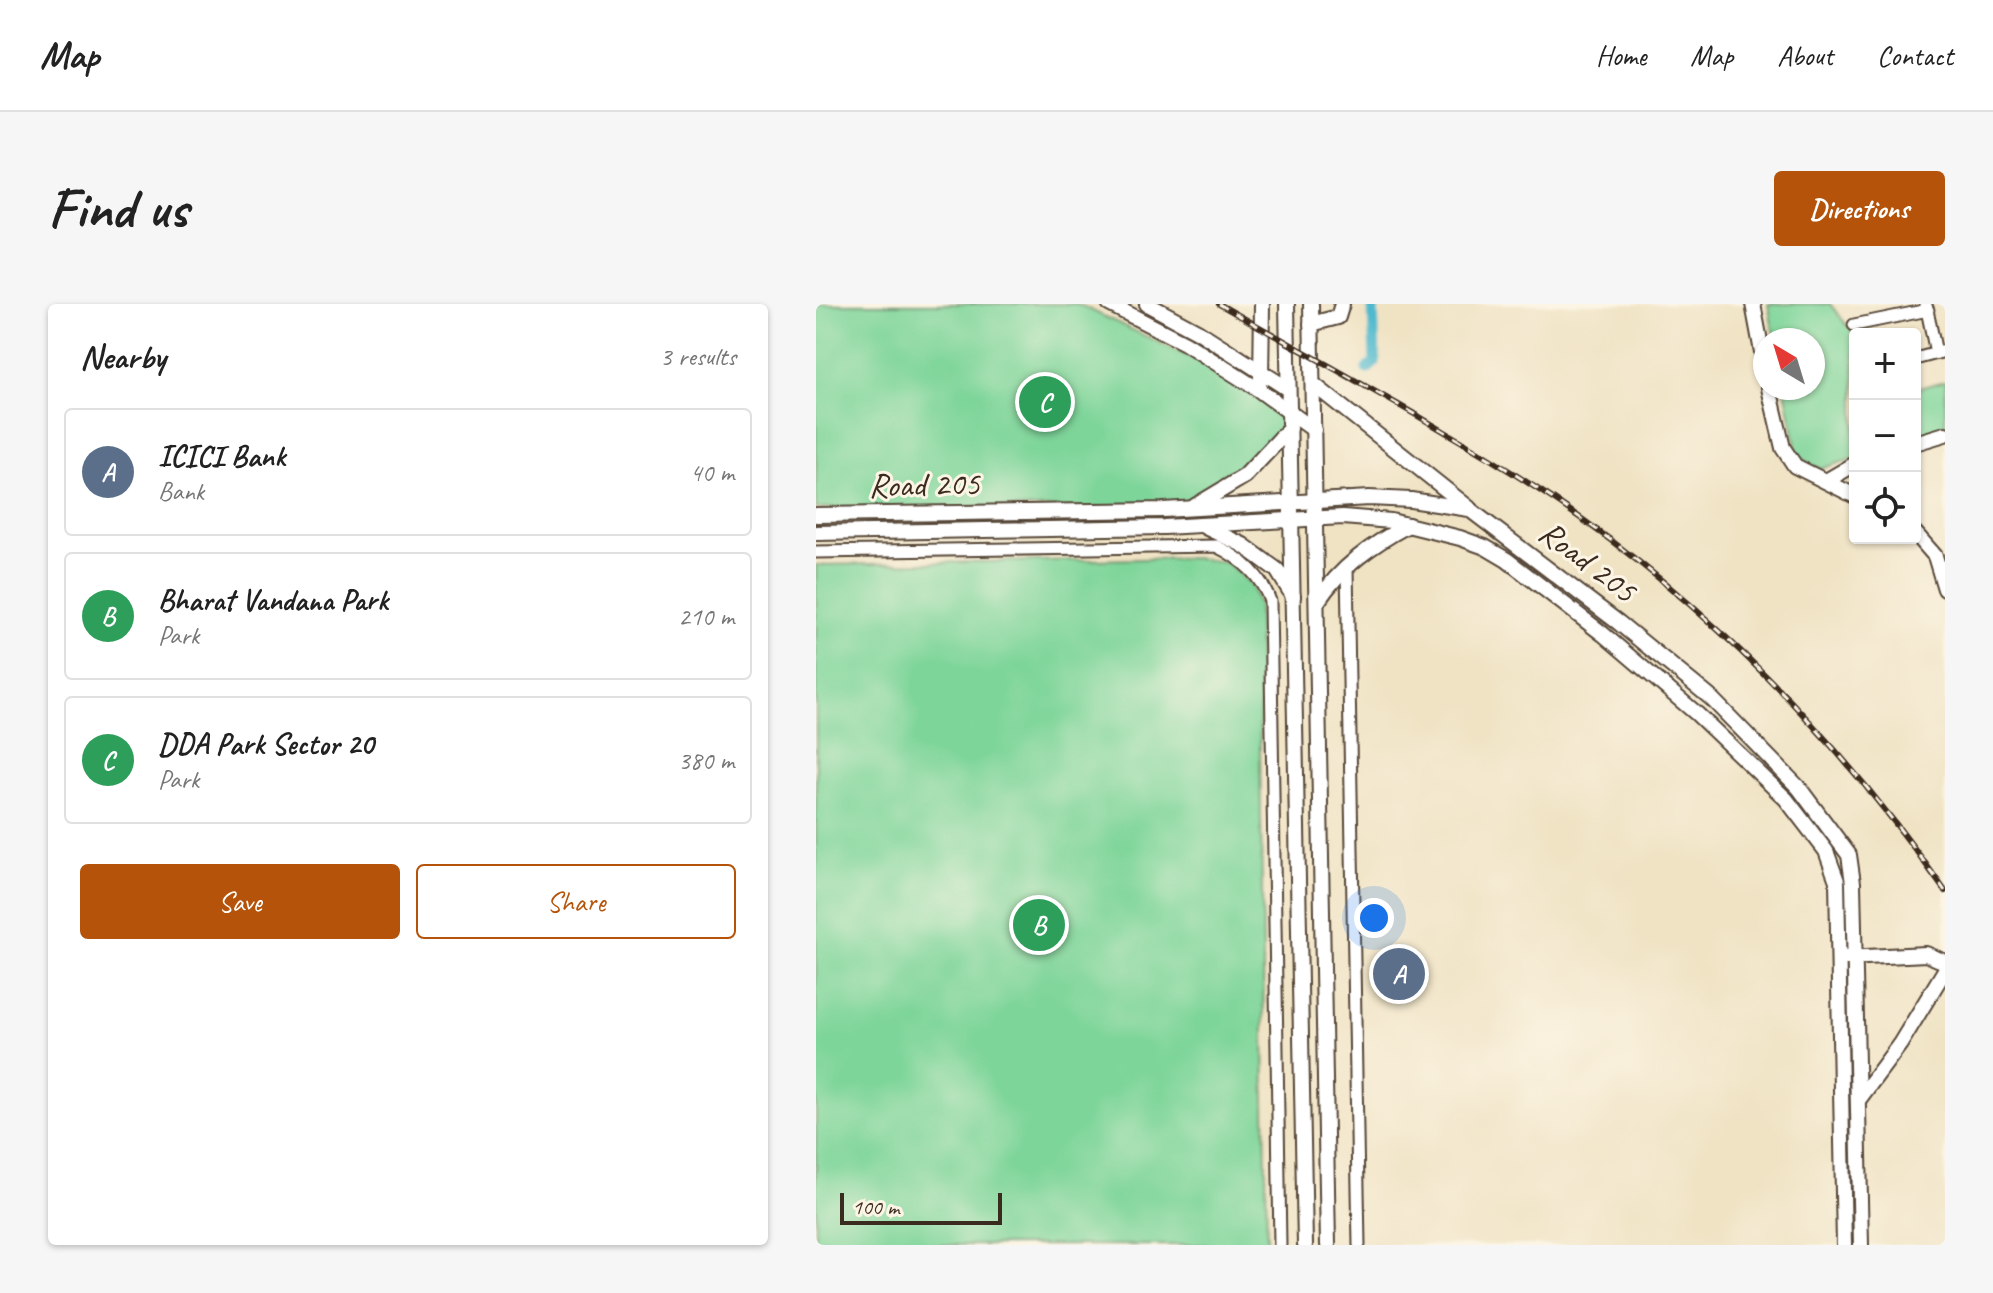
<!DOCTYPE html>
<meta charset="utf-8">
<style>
:root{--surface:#fff;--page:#f6f6f6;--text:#222;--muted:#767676;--line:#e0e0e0;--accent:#b45309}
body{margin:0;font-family:Caveat,sans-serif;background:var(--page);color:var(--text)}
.controls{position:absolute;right:24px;top:24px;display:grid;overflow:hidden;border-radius:8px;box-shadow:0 2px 6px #0004}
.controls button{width:72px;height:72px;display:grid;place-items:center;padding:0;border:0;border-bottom:2px solid var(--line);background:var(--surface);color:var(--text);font:40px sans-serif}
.compass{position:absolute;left:937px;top:24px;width:72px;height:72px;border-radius:50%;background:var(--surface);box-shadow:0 2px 6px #0004;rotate:322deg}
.scale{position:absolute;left:24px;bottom:20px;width:162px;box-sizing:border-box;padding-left:8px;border:4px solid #3b2a1e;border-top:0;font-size:22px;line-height:28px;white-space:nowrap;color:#3b2a1e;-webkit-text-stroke:6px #fcf5e5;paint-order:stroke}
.you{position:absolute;left:558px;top:614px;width:28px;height:28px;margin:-20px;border:6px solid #fff;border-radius:50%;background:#1a73e8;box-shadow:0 0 0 12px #1a73e833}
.badge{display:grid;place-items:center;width:52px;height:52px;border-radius:50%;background:var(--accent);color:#fff;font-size:26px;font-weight:700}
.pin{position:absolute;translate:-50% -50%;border:4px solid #fff;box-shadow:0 2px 8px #0006}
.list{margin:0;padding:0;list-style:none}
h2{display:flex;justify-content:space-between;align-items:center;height:104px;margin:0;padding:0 32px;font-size:34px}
h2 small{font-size:26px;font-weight:400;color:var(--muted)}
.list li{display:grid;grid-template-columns:52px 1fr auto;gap:24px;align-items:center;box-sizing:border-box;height:128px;margin:0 16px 16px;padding:0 16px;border:2px solid var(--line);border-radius:8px}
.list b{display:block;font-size:30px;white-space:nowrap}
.list p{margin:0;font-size:26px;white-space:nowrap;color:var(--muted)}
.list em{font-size:26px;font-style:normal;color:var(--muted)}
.actions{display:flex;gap:16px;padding:24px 32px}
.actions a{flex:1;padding:18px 0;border:2px solid var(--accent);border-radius:8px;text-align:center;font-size:28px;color:var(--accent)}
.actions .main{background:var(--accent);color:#fff}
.icon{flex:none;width:44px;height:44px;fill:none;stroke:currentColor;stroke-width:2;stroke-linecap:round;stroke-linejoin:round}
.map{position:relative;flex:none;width:1129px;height:941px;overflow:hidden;border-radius:8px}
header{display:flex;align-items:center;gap:48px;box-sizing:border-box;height:112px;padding:0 40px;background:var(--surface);border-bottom:2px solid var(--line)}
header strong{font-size:38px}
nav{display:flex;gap:44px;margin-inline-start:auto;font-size:28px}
.intro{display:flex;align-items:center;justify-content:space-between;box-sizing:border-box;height:192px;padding:0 48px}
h1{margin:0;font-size:56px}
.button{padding:20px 36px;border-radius:8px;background:var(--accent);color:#fff;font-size:28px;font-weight:700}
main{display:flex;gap:48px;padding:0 48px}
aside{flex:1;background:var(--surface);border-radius:8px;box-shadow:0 2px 6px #0004}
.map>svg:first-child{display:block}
.green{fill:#7ed59a;stroke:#5c805c;stroke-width:2}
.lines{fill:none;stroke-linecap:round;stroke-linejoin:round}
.canal{stroke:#50b9ce;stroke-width:11}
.street-casing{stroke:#564637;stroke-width:15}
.secondary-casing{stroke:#564637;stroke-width:18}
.street{stroke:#fff;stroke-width:11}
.secondary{stroke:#fff;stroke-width:14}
.rail-casing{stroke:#3b2a1e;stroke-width:6}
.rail{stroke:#fcf5e5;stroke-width:3;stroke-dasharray:9;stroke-linecap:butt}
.labels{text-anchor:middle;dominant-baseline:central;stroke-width:6;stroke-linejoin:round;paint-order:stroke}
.street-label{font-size:34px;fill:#3b2a1e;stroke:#fcf5e5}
</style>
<header>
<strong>Map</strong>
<nav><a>Home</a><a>Map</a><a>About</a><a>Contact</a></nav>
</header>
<div class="intro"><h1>Find us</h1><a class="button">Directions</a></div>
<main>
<aside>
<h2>Nearby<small>3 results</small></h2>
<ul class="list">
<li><span class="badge" style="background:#5c6f8a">A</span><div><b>ICICI Bank</b><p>Bank</p></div><em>40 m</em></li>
<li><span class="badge" style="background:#2e9e5b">B</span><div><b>Bharat Vandana Park</b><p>Park</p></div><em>210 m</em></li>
<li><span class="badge" style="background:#2e9e5b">C</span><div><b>DDA Park Sector 20</b><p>Park</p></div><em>380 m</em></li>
</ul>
<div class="actions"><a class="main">Save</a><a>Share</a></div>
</aside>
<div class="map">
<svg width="1129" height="941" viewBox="0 0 1129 941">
<rect width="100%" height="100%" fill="#fcf5e5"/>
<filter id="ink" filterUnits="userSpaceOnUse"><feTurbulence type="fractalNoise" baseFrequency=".0125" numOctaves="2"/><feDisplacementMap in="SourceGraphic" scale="16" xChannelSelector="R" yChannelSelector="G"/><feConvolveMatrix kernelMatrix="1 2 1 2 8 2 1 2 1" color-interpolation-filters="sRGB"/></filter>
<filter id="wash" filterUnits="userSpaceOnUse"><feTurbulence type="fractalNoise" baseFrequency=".006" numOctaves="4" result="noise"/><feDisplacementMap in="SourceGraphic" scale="32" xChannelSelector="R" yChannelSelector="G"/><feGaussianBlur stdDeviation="1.8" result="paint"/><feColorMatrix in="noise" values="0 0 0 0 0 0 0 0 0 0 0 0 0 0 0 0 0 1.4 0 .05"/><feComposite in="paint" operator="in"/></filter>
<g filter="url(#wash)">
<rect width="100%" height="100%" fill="#f0e3c4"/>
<!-- green -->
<g class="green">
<polygon points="0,0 262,0 443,86 474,109 455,146 375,204 0,204"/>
<polygon points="952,0 1014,0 1039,31 1039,154 1004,165 982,152 969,84 997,84 997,36 959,36"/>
<polygon points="1129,77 1129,124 1099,134 1099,85"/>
<polygon points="378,254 411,259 436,282 442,301 451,941 0,941 0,261"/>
</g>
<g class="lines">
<!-- canal -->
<polyline class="canal" points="551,65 559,58 557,0"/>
</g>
</g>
<g filter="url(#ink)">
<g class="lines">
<defs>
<g id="street">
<polyline points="1110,1 1120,49"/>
<polyline points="1038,21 1112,6"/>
<polyline points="1099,55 1129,47"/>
<path d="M0 248 400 242C425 254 445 271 454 297L464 941"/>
<polyline points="531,263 543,941"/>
</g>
<g id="secondary">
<polyline points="293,0 369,39 443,86 498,126"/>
<polyline points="331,0 383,28 472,85"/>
<polyline points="471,0 489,941"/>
<polyline points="495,0 512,941"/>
<polyline points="937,0 949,64"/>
<polyline points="495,20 522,13 526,0"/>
<polyline points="445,76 446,0"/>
<polyline points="497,80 653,204"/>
<polyline points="953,84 967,144 979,162 1039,192"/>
<polyline points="1099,139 1129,130"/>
<polyline points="1010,177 1039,160"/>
<polyline points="379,202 429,172 474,124"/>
<polyline points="0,211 347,206 553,194 595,196 653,205 803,319 895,394 983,484 1033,551 1037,579 1045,941"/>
<polyline points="389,223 427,241 461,266 477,292"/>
<polyline points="0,229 348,223 527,213 575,217 644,234 669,243 691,256 787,330 881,410 970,495 1010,547 1021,577 1028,941"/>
<polyline points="1099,229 1119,252 1129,285"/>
<path d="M502 297C524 263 557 240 592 221"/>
<polyline points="1030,654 1110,650 1129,658"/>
<polyline points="1043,795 1084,740 1129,666"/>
</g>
</defs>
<!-- street casing -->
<use href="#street" class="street-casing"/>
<!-- secondary casing -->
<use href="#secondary" class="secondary-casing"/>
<!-- street -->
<use href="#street" class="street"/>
<!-- secondary -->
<use href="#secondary" class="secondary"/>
<defs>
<path id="rail" d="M403 0C515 64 630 124 737 195 890 298 1024 436 1129 587"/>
</defs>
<!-- rail casing -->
<use href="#rail" class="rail-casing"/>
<!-- rail -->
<use href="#rail" class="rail"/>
</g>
</g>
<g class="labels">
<!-- street labels -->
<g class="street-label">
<text transform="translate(108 180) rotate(-1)">Road 205</text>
<text transform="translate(772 257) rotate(37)">Road 205</text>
</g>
</g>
</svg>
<div class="controls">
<button>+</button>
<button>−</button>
<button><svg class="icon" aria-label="locate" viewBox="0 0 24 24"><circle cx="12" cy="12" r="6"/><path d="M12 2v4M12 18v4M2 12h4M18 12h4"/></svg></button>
</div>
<svg class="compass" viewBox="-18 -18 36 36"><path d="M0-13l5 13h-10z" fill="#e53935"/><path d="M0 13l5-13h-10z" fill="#767676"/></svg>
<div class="scale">100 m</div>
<div class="you"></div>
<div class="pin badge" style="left:583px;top:670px;background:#5c6f8a">A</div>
<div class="pin badge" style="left:223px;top:621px;background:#2e9e5b">B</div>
<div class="pin badge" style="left:229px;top:98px;background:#2e9e5b">C</div>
</div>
</main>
